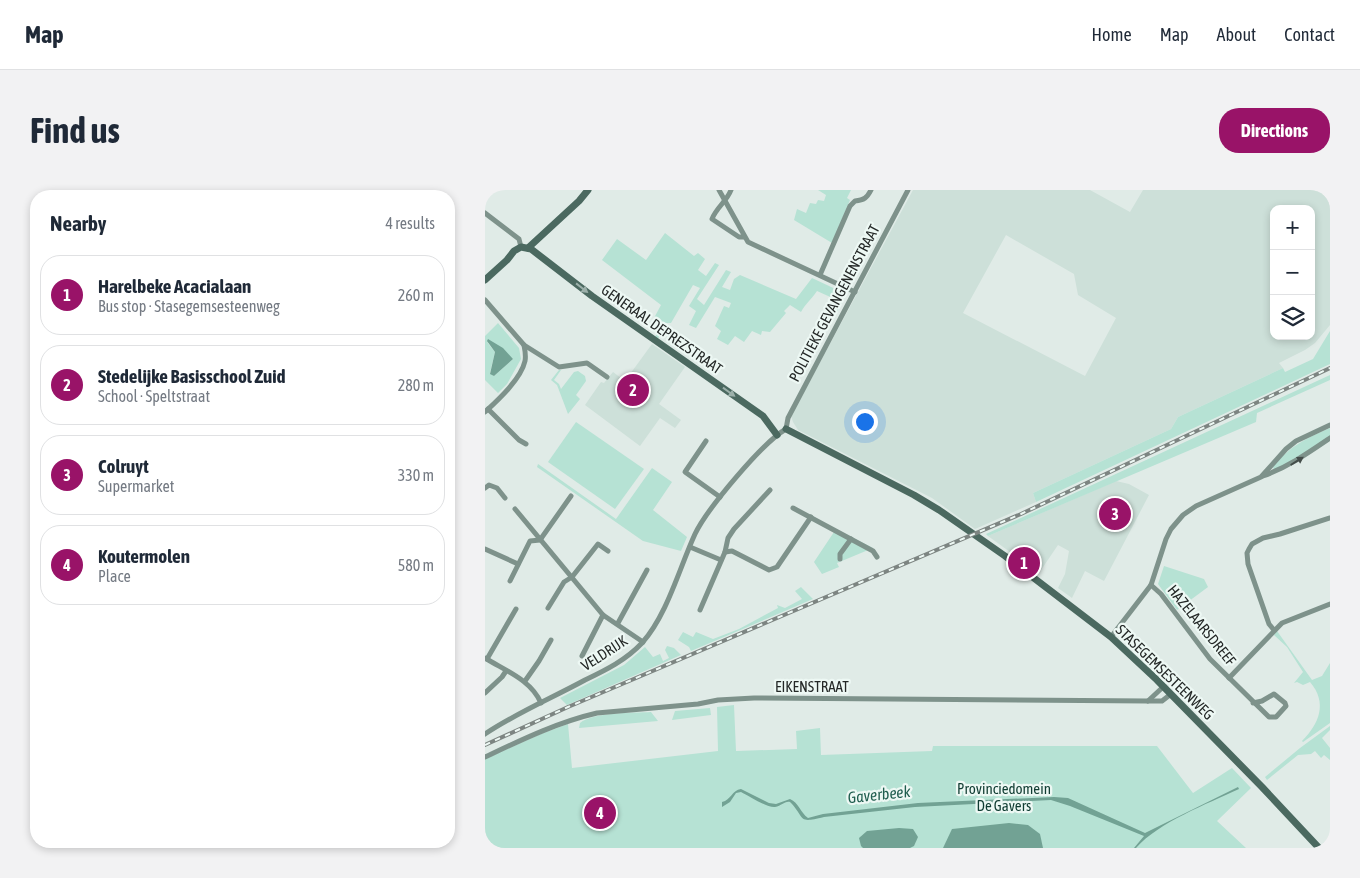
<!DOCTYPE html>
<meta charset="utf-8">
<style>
:root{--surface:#fff;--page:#f2f2f3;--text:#1f2937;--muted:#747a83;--line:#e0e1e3;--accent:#991368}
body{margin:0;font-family:"Asap Condensed",sans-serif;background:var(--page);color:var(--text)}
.controls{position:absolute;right:15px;top:15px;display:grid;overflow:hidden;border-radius:10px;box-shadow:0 2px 8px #0003}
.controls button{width:45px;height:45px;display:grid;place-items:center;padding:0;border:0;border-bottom:1px solid var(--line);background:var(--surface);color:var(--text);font:25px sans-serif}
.you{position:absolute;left:379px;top:231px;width:18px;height:18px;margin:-12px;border:4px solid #fff;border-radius:50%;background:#1a73e8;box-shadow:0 0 0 8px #1a73e833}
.badge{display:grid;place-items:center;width:32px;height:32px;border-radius:50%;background:var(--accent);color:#fff;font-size:16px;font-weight:700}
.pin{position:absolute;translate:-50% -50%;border:2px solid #fff;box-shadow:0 1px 5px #0006}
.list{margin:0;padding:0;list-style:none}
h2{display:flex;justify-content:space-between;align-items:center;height:65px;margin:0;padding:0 20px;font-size:21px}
h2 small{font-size:16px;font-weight:400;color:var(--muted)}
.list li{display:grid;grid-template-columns:32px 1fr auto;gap:15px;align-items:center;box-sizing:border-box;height:80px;margin:0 10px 10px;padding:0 10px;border:1px solid var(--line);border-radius:20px}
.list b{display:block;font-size:19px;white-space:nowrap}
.list p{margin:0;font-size:16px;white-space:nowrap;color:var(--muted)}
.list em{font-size:16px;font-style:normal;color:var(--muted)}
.icon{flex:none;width:28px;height:28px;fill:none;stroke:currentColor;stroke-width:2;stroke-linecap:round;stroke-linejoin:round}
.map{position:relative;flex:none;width:845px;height:658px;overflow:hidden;border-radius:20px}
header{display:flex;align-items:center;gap:30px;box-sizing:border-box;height:70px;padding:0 25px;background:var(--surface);border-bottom:1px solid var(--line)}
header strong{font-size:24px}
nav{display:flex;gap:28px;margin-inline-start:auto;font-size:18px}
.intro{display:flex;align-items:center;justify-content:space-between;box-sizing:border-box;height:120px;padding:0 30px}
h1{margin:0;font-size:35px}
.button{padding:12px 22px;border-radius:20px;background:var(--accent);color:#fff;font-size:18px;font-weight:700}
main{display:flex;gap:30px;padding:0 30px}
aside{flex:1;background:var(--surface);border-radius:20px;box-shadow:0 2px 8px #0003}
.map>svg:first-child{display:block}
.built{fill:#cde0d9;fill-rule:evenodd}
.green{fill:#b6e2d4;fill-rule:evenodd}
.water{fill:#72a294}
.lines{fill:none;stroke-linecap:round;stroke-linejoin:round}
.street{stroke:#7e928b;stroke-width:5}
.secondary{stroke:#4b6960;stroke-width:7}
.rail-casing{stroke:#7d8582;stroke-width:4}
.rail{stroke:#edf8f4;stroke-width:2;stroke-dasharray:5.5;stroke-linecap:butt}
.oneway{fill:#9cb0aa}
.oneway2{fill:#444d4a}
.labels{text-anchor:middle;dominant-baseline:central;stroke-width:4.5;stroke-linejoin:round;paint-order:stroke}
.street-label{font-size:15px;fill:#242827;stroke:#edf8f4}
.park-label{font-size:15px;fill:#103c32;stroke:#edf8f4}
.water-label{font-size:16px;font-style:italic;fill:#1f5d4e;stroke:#edf8f4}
</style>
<header>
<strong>Map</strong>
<nav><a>Home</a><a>Map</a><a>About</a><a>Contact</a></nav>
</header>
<div class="intro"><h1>Find us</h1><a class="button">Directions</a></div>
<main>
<aside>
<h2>Nearby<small>4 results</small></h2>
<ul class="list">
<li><span class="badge">1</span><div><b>Harelbeke Acacialaan</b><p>Bus stop · Stasegemsesteenweg</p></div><em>260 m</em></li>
<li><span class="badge">2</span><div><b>Stedelijke Basisschool Zuid</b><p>School · Speltstraat</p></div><em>280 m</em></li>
<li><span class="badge">3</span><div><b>Colruyt</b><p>Supermarket</p></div><em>330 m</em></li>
<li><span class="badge">4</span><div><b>Koutermolen</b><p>Place</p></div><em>580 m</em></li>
</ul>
</aside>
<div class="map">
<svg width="845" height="658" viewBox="0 0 845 658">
<rect width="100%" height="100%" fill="#e0ebe7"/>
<!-- built -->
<g class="built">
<path d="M428 0H605L645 22 658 0H845V135L830 153 820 160 794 173 798 178 693 227 686 239 548 303 551 312 490 339 447 308 313 240 308 232 306 226ZM789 19H826V146H789ZM521 45 589 84 593 105 631 128 600 186 478 123Z"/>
<polygon points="167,154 200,177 174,214 196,230 190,238 175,228 155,256 100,215 116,192 119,193 128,182 140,191"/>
<polygon points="631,291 644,294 664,305 619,391 600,381 587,408 573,398 580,384 584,361 573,355 554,383 503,346"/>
</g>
<!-- green -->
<g class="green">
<polygon points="333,0 366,0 362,8 365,10 347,53 309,30 312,19 321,23 325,13 331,14 333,10 339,11 341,5"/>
<path d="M180 43 209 66 213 63 220 69 213 80 221 86 230 73 234 75 212 109 219 115 241 80 246 82 237 97 245 100 249 89 255 85 311 109 327 88 361 104 351 124 347 122 352 110 332 101C327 109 320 114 316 122L305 115 299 121 301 123 285 142 277 141 276 145 267 141 259 152 250 146 243 155 232 149 236 141 230 136 239 116 244 118 246 113 230 107 211 138 204 135 211 121 204 116 215 98 208 95 186 133H181L173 149 170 147 178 133 169 128 176 115 117 70 132 49 161 70Z"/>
<path d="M13 133 34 158 36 169 22 194 13 203 0 190V146ZM2 152 28 169 9 186 5 183 10 162Z"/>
<polygon points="845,141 845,174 551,312 548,303 686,239 693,227 798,178 800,182 828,169"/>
<polygon points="74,180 76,180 69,190 74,194 76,199 89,182 93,181 100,186 101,191 91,205 95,209 83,224 72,195 66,190"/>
<polygon points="845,185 845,190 772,223 771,232 503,346 501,344"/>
<polygon points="91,232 159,279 130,319 63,272"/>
<path d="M845 238V246L811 270 789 280 788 277C804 256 822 248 845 238Z"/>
<polygon points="53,274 131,329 167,278 187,292 168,320 202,347 196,361 158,351 52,277"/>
<polygon points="351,339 388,358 352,373 354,377 337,384 329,372"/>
<polygon points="679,376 719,389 723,397 692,420 673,394"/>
<polygon points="316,397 328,409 206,461 204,457 193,450 198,442 208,447 211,442 228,449 254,439 293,418 292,415 300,418 317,409 310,401"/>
<path d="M792 441 827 490 837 486 845 473V533L818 552 817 551C834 534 843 513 825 492L818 495 812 492 809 493 818 482 802 457 789 445Z"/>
<polygon points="182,456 189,458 196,465 82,515 75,508 139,475 160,457 168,467 175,464 178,471 184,468 180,460"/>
<polygon points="249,515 251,561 312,559 311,541 335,538 336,565 447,561 448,556 672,556 708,603 747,578 766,598 732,631 761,658 0,658 0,569 56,544 83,534 87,578 233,561 232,517"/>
<polygon points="225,518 226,525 187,530 190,521"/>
<path d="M166 522 173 531 94 538 95 533C108 522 148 523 166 522Z"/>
<polygon points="845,536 845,540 837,548 845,558 845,570 839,565 836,568 830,561 826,564 813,565 782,590 780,587 815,558"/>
</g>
<!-- water -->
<g class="water">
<polygon points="3,149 18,158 28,169 9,186 5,184 10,162 2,151"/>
<path d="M753 597 754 599C722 614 674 632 651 658H649L659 646 585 616 566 610 430 617 339 627C311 634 321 628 305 612 299 611 297 616 290 617 282 618 264 606 256 602L251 603 245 612 237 617V612C246 610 247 600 256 599L284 613 291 614 305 609C314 613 315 622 323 628L338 624 433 613 569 607 583 608 660 643Z"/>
<polygon points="524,633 543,635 555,644 558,658 458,658 467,639"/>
<polygon points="414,638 428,639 433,647 429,656 425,658 378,658 376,656 374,648 382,641"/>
</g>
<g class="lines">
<!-- street -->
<g class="street">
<polyline points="234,0 263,52 370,102"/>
<path d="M246 0C242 11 231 18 227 29L254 47H259"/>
<polyline points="0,23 34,49 36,57"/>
<path d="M335 85 365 16 370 11C379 10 382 8 386 0"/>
<polyline points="0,110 39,155 74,177 102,173 122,187"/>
<polyline points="3,219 34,250 41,254"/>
<path d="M0 222C13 210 36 189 40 171 41 166 40 160 39 155"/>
<polyline points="221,251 200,282 235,307"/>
<path d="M778 286C803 277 823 263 845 248"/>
<polyline points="0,298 4,295 12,298 20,308"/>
<polyline points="308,318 388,361 392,367"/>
<polyline points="30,319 118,425 158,452"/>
<polyline points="205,357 236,370"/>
<polyline points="0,359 33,374"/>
<polyline points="240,362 247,361 284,380 292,377 326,327"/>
<polyline points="355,369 355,364 366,349"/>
<polyline points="25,391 45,351 55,350 86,306"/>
<polyline points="666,395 676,404 725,469 784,527 791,527 801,516 800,513 789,504 777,511 768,513"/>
<polyline points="63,418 79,392 87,387 113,354 123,361"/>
<polyline points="215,420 240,362 243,348 249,339 285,300"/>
<polyline points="133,433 162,380"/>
<polyline points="789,440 784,434 763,374 762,363 764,359 767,354 778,348 795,344 845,328"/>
<polyline points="626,447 666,395 681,349 686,339 698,325 711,316 776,287 801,259 811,251 845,235"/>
<polyline points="97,466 118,425"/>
<path d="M0 468C21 481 46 490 56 513"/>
<polyline points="2,469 31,419"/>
<polyline points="744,488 797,433 845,414"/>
<polyline points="40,491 54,471 66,450"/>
<polyline points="0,503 17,487 21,481"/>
<polyline points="663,511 678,497"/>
<path d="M0 544C31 523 67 508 100 490 121 480 141 470 157 453 182 425 194 379 210 344 222 319 277 253 301 239L303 228 423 0"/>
<path d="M0 567C36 550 73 532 112 523L213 514 233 510 269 508 662 511H677L686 504"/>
</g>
<!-- secondary -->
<g class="secondary">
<polyline points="43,58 94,11 103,0"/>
<polyline points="0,90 22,70 29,61 36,57 46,59 107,106 278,226 292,245"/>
<polyline points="301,239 429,305 454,320 520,366 626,447 672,490 777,597 834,658"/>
</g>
<defs>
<polyline id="rail" points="0,555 83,517 536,324 845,178"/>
</defs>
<!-- rail casing -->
<use href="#rail" class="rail-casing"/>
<!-- rail -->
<use href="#rail" class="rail"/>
</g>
<!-- one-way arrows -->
<defs><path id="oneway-solid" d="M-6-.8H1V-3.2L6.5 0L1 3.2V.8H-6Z" transform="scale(1.25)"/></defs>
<g class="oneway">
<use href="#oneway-solid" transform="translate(97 98) rotate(38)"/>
<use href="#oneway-solid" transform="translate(244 202) rotate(36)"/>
</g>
<use class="oneway2" href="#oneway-solid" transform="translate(812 271) rotate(-32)"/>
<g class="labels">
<!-- street labels -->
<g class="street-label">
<text transform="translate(349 113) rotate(-62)">POLITIEKE GEVANGENENSTRAAT</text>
<text transform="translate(177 139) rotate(35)">GENERAAL DEPREZSTRAAT</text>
<text transform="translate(717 435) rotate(51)">HAZELAARSDREEF</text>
<text transform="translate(119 463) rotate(-33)">VELDRIJK</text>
<text transform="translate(680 482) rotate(44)">STASEGEMSESTEENWEG</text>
<text x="327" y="496">EIKENSTRAAT</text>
</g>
<!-- park labels -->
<g class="park-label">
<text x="519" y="598">Provinciedomein<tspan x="519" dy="17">De Gavers</tspan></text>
</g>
<!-- water labels -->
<g class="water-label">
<text transform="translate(394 604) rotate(-6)">Gaverbeek</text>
</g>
</g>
</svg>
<div class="controls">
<button>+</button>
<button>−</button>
<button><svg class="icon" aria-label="layers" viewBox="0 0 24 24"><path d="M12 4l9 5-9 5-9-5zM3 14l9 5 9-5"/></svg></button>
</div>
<div class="you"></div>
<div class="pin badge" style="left:539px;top:373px">1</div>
<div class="pin badge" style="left:148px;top:200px">2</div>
<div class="pin badge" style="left:630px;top:324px">3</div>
<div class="pin badge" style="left:115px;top:623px">4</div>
</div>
</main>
